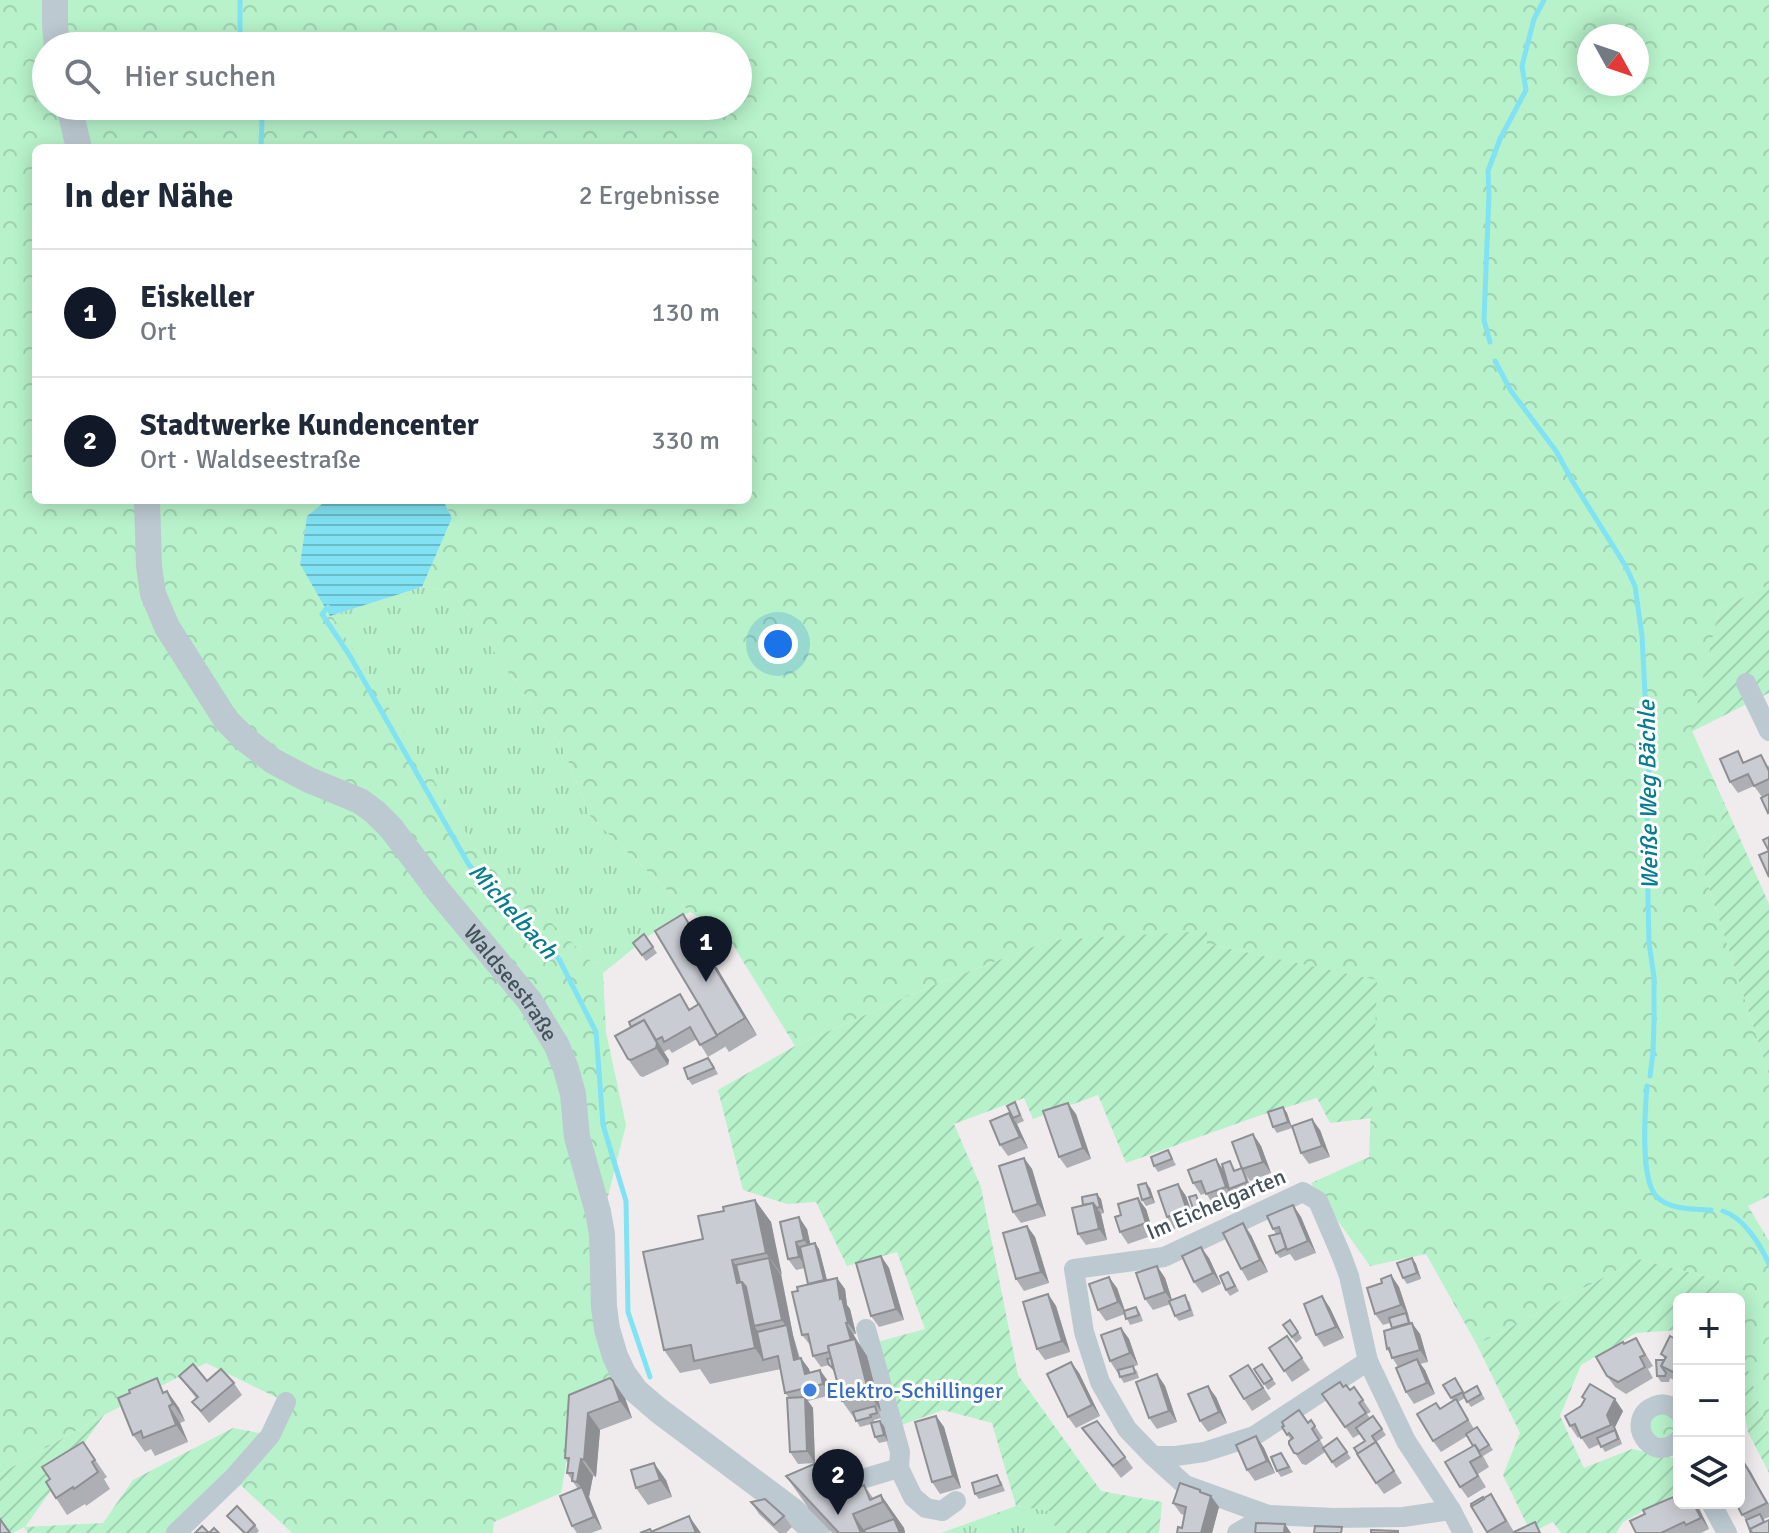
<!DOCTYPE html>
<html lang="de">
<meta charset="utf-8">
<style>
:root{--surface:#fff;--page:#f2f2f3;--text:#1f2937;--muted:#747a83;--line:#e0e1e3;--accent:#111827}
body{margin:0;font-family:Signika,sans-serif;background:var(--page);color:var(--text)}
.controls{position:absolute;right:24px;bottom:24px;display:grid;overflow:hidden;border-radius:12px;box-shadow:0 4px 20px #0003}
.controls button{width:72px;height:72px;display:grid;place-items:center;padding:0;border:0;border-bottom:2px solid var(--line);background:var(--surface);color:var(--text);font:40px sans-serif}
.compass{position:absolute;left:1577px;top:24px;width:72px;height:72px;border-radius:50%;background:var(--surface);box-shadow:0 4px 20px #0003;rotate:130deg}
.you{position:absolute;left:778px;top:644px;width:28px;height:28px;margin:-20px;border:6px solid #fff;border-radius:50%;background:#1a73e8;box-shadow:0 0 0 12px #1a73e833}
.badge{display:grid;place-items:center;width:52px;height:52px;border-radius:50%;background:var(--accent);color:#fff;font-size:26px;font-weight:700}
.pin{position:absolute;translate:-50% -66px;filter:drop-shadow(0 2px 4px #0008)}
.pin::after{content:'';position:absolute;top:42px;width:28px;height:24px;background:inherit;clip-path:polygon(0 0,100% 0,50% 100%)}
.list{margin:0;padding:0;list-style:none}
h2{display:flex;justify-content:space-between;align-items:center;height:104px;margin:0;padding:0 32px;font-size:34px}
h2 small{font-size:26px;font-weight:400;color:var(--muted)}
.list li{display:grid;grid-template-columns:52px 1fr auto;gap:24px;align-items:center;box-sizing:border-box;height:128px;padding:0 32px;border-top:2px solid var(--line)}
.list b{display:block;font-size:30px;white-space:nowrap}
.list p{margin:0;font-size:26px;white-space:nowrap;color:var(--muted)}
.list em{font-size:26px;font-style:normal;color:var(--muted)}
.icon{flex:none;width:44px;height:44px;fill:none;stroke:currentColor;stroke-width:2;stroke-linecap:round;stroke-linejoin:round}
.map{position:relative;flex:none;width:1769px;height:1533px;overflow:hidden}
.search{position:absolute;background:var(--surface);box-shadow:0 4px 20px #0003;left:32px;top:32px;width:720px;height:88px;display:flex;align-items:center;gap:20px;box-sizing:border-box;padding:0 28px;border-radius:44px;color:var(--muted);font-size:30px}
.panel{position:absolute;background:var(--surface);box-shadow:0 4px 20px #0003;left:32px;top:144px;width:720px;height:360px;border-radius:12px}
.map>svg:first-child{display:block}
.grass{fill:url(#grass-tufts)}
.forest{fill:url(#forest-crowns);fill-rule:evenodd}
.garden{fill:url(#garden-furrows)}
.water{fill:url(#water-rules)}
.lines{fill:none;stroke-linecap:round;stroke-linejoin:round}
.stream{stroke:#80e2f2;stroke-width:5}
.minor{stroke:#bcc9d1;stroke-width:20}
.tertiary{stroke:#bcc9d1;stroke-width:26}
.wall{fill:#adafb5}
.shaded-wall{fill:#8d8f93}
.building{fill:#c9ccd2;stroke:#8d8f93;stroke-width:2}
.shop-dot{fill:#3f7fe0;stroke:#fff;stroke-width:3}
.labels{text-anchor:middle;dominant-baseline:central;stroke-width:6;stroke-linejoin:round;paint-order:stroke}
.street-label{font-size:22px;fill:#44525c;stroke:#fff}
.shop-label{font-size:22px;fill:#366cbe;stroke:#fff;text-anchor:start}
.water-label{font-size:24px;font-style:italic;fill:#057c91;stroke:#fff}
</style>
<div class="map">
<svg width="1769" height="1533" viewBox="0 0 1769 1533">
<defs>
<pattern id="grass-tufts" width="24" height="20" patternUnits="userSpaceOnUse" patternTransform="scale(2)"><rect width="24" height="20" fill="#b7f2ca"/><path d="M3 7l-1-3M5 7V3M7 7l1-3M15 17l-1-3M17 17v-4M19 17l1-3" fill="none" stroke="#9fd1b0"/></pattern>
<pattern id="forest-crowns" width="20" height="18" patternUnits="userSpaceOnUse" patternTransform="scale(2)"><rect width="20" height="18" fill="#b7f2ca"/><path d="M2 6a3 3 0 1 1 6 0M12 15a3 3 0 1 1 6 0" fill="none" stroke="#9fd1b0"/></pattern>
<pattern id="garden-furrows" width="10" height="10" patternUnits="userSpaceOnUse" patternTransform="scale(2)"><rect width="10" height="10" fill="#b7f2ca"/><path d="M-1 1l2-2M0 10L10 0M9 11l2-2" fill="none" stroke="#9fd1b0"/></pattern>
<pattern id="water-rules" width="6" height="5" patternUnits="userSpaceOnUse" patternTransform="scale(2)"><rect width="6" height="5" fill="#80e2f2"/><path d="M0 2.5h6" fill="none" stroke="#6abac7"/></pattern>
</defs>
<rect width="100%" height="100%" fill="#f0eced"/>
<!-- grass -->
<g class="grass">
<polygon points="422,587 451,590 564,750 590,816 690,912 650,935 603,973 478,852 330,616"/>
<polygon points="1016,1506 1051,1511 1057,1533 941,1533"/>
</g>
<!-- forest -->
<g class="forest">
<path d="M0 0H1769V585L1719 609 1692 731 1726 807 1702 866 1769 1075V1196L1748 1206 1769 1241V1434L1739 1342V1299H1725L1719 1280 1638 1259 1477 1345 1426 1254 1370 1266 1311 1183 1369 1157 1376 980 1207 944V932L1051 940 931 986 795 1046 725 932 690 912 590 816 564 750 451 590 422 587 452 518 443 500H748V148H36V500H327L307 516 300 564 478 852 603 973 606 1032 626 1125 598 1236 622 1387 577 1402 561 1493 494 1522 493 1533H292L233 1478 286 1402 206 1363 104 1415 0 1474ZM1589 36H1637V84H1589ZM46 46H738V106H46Z"/>
<polygon points="1679,1412 1679,1440 1670,1447 1640,1426 1643,1415"/>
</g>
<!-- garden -->
<g class="garden">
<polygon points="1769,585 1769,693 1691,732 1719,609"/>
<polygon points="1726,807 1769,904 1769,1075 1702,866"/>
<polygon points="1207,931 1207,944 1377,980 1372,1118 1330,1123 1317,1098 1261,1115 1126,1163 1098,1095 1033,1119 1024,1098 954,1124 981,1187 1018,1375 1101,1491 1162,1502 1159,1533 1057,1533 1050,1511 1016,1506 992,1423 943,1410 893,1428 870,1344 925,1329 897,1252 847,1266 816,1202 787,1204 743,1190 718,1090 795,1046 931,986 1051,940"/>
<polygon points="1638,1259 1719,1280 1725,1299 1679,1299 1679,1330 1636,1333 1581,1365 1560,1416 1584,1468 1632,1449 1679,1459 1679,1492 1623,1522 1616,1533 1561,1533 1553,1522 1531,1533 1503,1475 1520,1433 1477,1345"/>
<polygon points="1739,1342 1769,1434 1769,1473 1748,1432 1739,1384"/>
<polygon points="104,1415 25,1527 103,1523 133,1480 233,1428 265,1434 176,1533 28,1533 24,1527 13,1533 0,1533 0,1474"/>
</g>
<!-- water -->
<polygon class="water" points="327,500 443,500 452,518 422,587 330,616 300,564 307,516"/>
<g class="lines">
<!-- stream -->
<g class="stream">
<polyline points="240,0 240,46"/>
<polyline points="246,106 262,118 261,148"/>
<polyline points="1490,342 1484,320 1489,194 1488,171 1500,139 1526,90 1522,66 1534,19 1544,0"/>
<polyline points="1495,361 1511,391 1556,451 1573,482 1625,565 1635,586 1642,636 1645,694 1651,721 1652,742 1647,786 1648,899 1649,943 1654,977 1654,1022 1653,1053 1650,1076"/>
<polyline points="328,607 322,614 350,656 469,865 559,959 596,1032 603,1125 626,1201 628,1312 650,1377"/>
<path d="M1647 1086C1645 1110 1640 1181 1657 1197 1670 1210 1694 1209 1711 1210"/>
<path d="M1723 1211C1744 1218 1760 1244 1769 1264"/>
</g>
<!-- minor -->
<g class="minor">
<polyline points="1746,683 1769,731"/>
<polyline points="866,1329 900,1452 899,1468"/>
<path d="M1679 1412C1672 1406 1664 1402 1655 1406 1623 1418 1650 1467 1679 1440"/>
<polyline points="1153,1456 1176,1456 1204,1452 1254,1436 1368,1361"/>
<polyline points="818,1492 899,1468 913,1497 926,1508 942,1511 956,1501"/>
<polyline points="1711,1503 1727,1533"/>
<polyline points="1268,1515 1185,1485 1153,1456 1127,1429 1100,1382 1084,1332 1074,1269 1164,1257 1303,1192 1318,1201 1342,1257 1349,1276 1368,1361 1406,1441 1451,1510 1463,1533"/>
<polyline points="176,1533 233,1478 270,1436 286,1402"/>
<polyline points="1237,1533 1268,1515 1333,1518 1403,1517 1451,1510"/>
</g>
<!-- tertiary -->
<g class="tertiary">
<polyline points="55,0 55,26 57,46"/>
<polyline points="69,106 79,148"/>
<path id="s1" d="M147 500 149 566 153 594 167 627 226 720 246 740 273 761 309 780 360 801 375 812 391 828 440 893 529 1000 557 1046 566 1069 573 1094 577 1137 598 1212 602 1234 604 1307 607 1329 615 1356 623 1373 636 1391 658 1410 793 1511 817 1533"/>
</g>
</g>
<!-- wall -->
<g class="wall">
<polygon points="1746,762 1769,766 1769,813 1761,798 1762,797 1754,786 1738,793 1730,782"/>
<polygon points="683,914 695,931 757,1035 729,1052 725,1046 725,1047 708,1057 697,1039 672,1053 669,1049 664,1052 663,1051 669,1060 668,1065 643,1077 640,1076 628,1059 690,1009 699,1004"/>
<polygon points="644,934 657,953 646,961 633,943"/>
<polygon points="712,1063 718,1074 692,1085 688,1079"/>
<polygon points="1015,1102 1024,1121 1017,1124 1028,1148 1008,1156 1000,1145 1009,1113"/>
<polygon points="1283,1107 1287,1113 1292,1128 1277,1133 1273,1127"/>
<polygon points="1076,1114 1091,1159 1067,1168 1059,1157"/>
<polygon points="1320,1130 1330,1157 1309,1164 1301,1153"/>
<polygon points="1253,1134 1261,1146 1271,1173 1250,1181 1242,1169"/>
<polygon points="1168,1150 1176,1165 1158,1172 1154,1166"/>
<polygon points="1024,1158 1032,1169 1046,1216 1021,1223 1013,1212"/>
<polygon points="1230,1161 1235,1170 1246,1174 1251,1188 1233,1195 1234,1198 1214,1206 1206,1193 1201,1195 1193,1183 1224,1172"/>
<polygon points="1150,1188 1155,1203 1146,1206 1142,1200"/>
<polygon points="1186,1196 1195,1222 1174,1229 1167,1217"/>
<polygon points="1101,1199 1104,1213 1101,1214 1107,1240 1086,1245 1078,1234"/>
<polygon points="755,1200 771,1222 793,1335 800,1358 809,1369 810,1372 828,1381 831,1395 808,1401 813,1408 815,1463 798,1464 790,1452 789,1398 785,1393 781,1369 710,1384 700,1369 680,1373 664,1350 724,1211"/>
<polygon points="1200,1200 1205,1214 1198,1217 1194,1211"/>
<polygon points="1293,1205 1301,1217 1316,1253 1295,1261 1290,1254 1280,1258 1276,1253 1276,1234 1273,1229"/>
<polygon points="1146,1209 1154,1235 1128,1244 1120,1232"/>
<polygon points="780,1222 807,1229 810,1245 815,1243 819,1249 827,1280 845,1289 847,1305 850,1309 856,1334 854,1334 855,1339 867,1356 881,1411 879,1412 881,1418 874,1420 874,1422 884,1426 888,1441 879,1443 875,1437 871,1424 860,1427 855,1418 854,1418 842,1401 834,1372 829,1365 821,1367 813,1356 811,1346 802,1335 798,1291 808,1284 805,1268 796,1270 788,1259"/>
<polygon points="1027,1226 1035,1237 1049,1283 1024,1291 1016,1279"/>
<polygon points="1251,1235 1268,1272 1248,1281 1241,1269"/>
<polygon points="881,1256 889,1268 904,1320 879,1327 871,1316"/>
<polygon points="1209,1258 1221,1284 1202,1293 1194,1282"/>
<polygon points="1412,1258 1416,1264 1421,1279 1407,1284 1403,1278"/>
<polygon points="1157,1266 1165,1278 1172,1300 1189,1301 1194,1316 1179,1321 1175,1316 1171,1304 1153,1310 1145,1299"/>
<polygon points="1228,1272 1239,1291 1230,1296 1226,1290"/>
<polygon points="1391,1275 1399,1287 1411,1323 1420,1334 1428,1362 1420,1364 1425,1370 1435,1394 1414,1404 1406,1392 1398,1367 1387,1349 1392,1328 1390,1323 1383,1325 1375,1314 1382,1283"/>
<polygon points="1117,1288 1125,1311 1136,1307 1140,1313 1143,1321 1130,1325 1125,1314 1106,1321 1098,1310"/>
<polygon points="1048,1294 1056,1306 1070,1352 1045,1360 1037,1349"/>
<polygon points="1322,1296 1330,1308 1344,1338 1324,1347 1316,1335"/>
<polygon points="1290,1320 1302,1338 1296,1343 1283,1325"/>
<polygon points="1121,1328 1129,1339 1138,1365 1133,1367 1137,1371 1139,1378 1124,1383 1110,1361"/>
<polygon points="1287,1336 1310,1370 1292,1382 1269,1348"/>
<polygon points="1636,1338 1653,1366 1648,1369 1653,1378 1626,1394 1615,1387 1607,1376 1625,1344"/>
<polygon points="1679,1341 1679,1383 1670,1378 1669,1382 1661,1382 1657,1376 1665,1359 1661,1354"/>
<polygon points="1071,1362 1079,1373 1100,1416 1076,1428 1068,1417"/>
<polygon points="1262,1364 1276,1384 1268,1390 1254,1369"/>
<polygon points="1157,1374 1165,1386 1177,1422 1157,1429 1149,1418"/>
<polygon points="179,1376 207,1381 234,1383 242,1395 209,1423 192,1402 196,1398"/>
<polygon points="1256,1376 1271,1399 1252,1411 1244,1399"/>
<polygon points="1455,1378 1464,1393 1477,1386 1485,1399 1471,1407 1465,1398 1458,1402 1474,1429 1477,1427 1493,1450 1483,1456 1489,1467 1478,1474 1486,1487 1468,1498 1460,1487 1473,1446 1467,1436 1441,1452 1433,1441 1440,1409 1453,1401 1443,1385"/>
<polygon points="1343,1387 1350,1390 1354,1387 1371,1412 1367,1414 1370,1418 1373,1416 1386,1435 1376,1442 1402,1483 1384,1494 1376,1483 1365,1441 1360,1434 1353,1438 1322,1394"/>
<polygon points="166,1391 167,1391 179,1408 185,1421 180,1423 188,1442 155,1456 151,1449 145,1452 133,1435"/>
<polygon points="569,1395 625,1398 632,1418 600,1430 596,1477 593,1476 589,1497 602,1529 591,1533 577,1533 572,1526 578,1489 567,1473 568,1463 565,1458"/>
<polygon points="1216,1397 1227,1423 1208,1432 1200,1421"/>
<polygon points="1582,1397 1623,1411 1615,1427 1622,1444 1605,1452 1600,1444 1589,1449 1580,1436 1578,1438 1570,1426 1585,1400"/>
<polygon points="936,1416 944,1427 961,1488 940,1494 932,1482"/>
<polygon points="1311,1420 1323,1438 1320,1440 1324,1447 1337,1438 1351,1458 1336,1468 1325,1452 1306,1465 1302,1464 1289,1444 1291,1440 1282,1427 1284,1426 1308,1423"/>
<polygon points="1082,1428 1125,1457 1133,1468 1121,1478"/>
<polygon points="1256,1436 1264,1448 1275,1473 1255,1481 1247,1470"/>
<polygon points="83,1442 107,1477 104,1479 110,1489 86,1506 85,1504 67,1515 56,1498 50,1479"/>
<polygon points="1281,1453 1293,1472 1281,1477 1277,1471"/>
<polygon points="1739,1454 1769,1504 1769,1517 1764,1519 1769,1533 1746,1520 1734,1503 1739,1503"/>
<polygon points="814,1464 823,1477 833,1473 847,1493 864,1485 873,1498 881,1495 904,1528 905,1533 832,1533 809,1509 786,1476"/>
<polygon points="631,1470 666,1480 672,1497 648,1505 636,1488"/>
<polygon points="1001,1481 1005,1491 979,1499 975,1494"/>
<polygon points="1203,1493 1219,1507 1212,1533 1177,1533 1182,1528 1184,1515 1181,1514 1173,1503"/>
<polygon points="1673,1497 1679,1503 1696,1503 1709,1529 1701,1533 1636,1533 1645,1514"/>
<polygon points="1484,1498 1499,1506 1514,1532 1543,1533 1487,1533 1471,1506"/>
<polygon points="751,1502 784,1516 792,1527 786,1533 779,1533 759,1514"/>
<polygon points="227,1516 255,1525 259,1531 257,1533 243,1533"/>
</g>
<!-- shaded-wall -->
<g class="shaded-wall">
<polygon points="683,914 695,931 757,1035 745,1018"/>
<polygon points="644,1020 669,1060 668,1065 656,1048"/>
<polygon points="1068,1103 1076,1114 1091,1159 1083,1148"/>
<polygon points="1283,1107 1287,1113 1292,1128 1288,1122"/>
<polygon points="1009,1113 1017,1124 1028,1148 1020,1137"/>
<polygon points="1312,1119 1320,1130 1330,1157 1322,1146"/>
<polygon points="1253,1134 1261,1146 1271,1173 1263,1162"/>
<polygon points="1024,1158 1032,1169 1046,1216 1038,1204"/>
<polygon points="1216,1159 1224,1171 1229,1189 1234,1198 1226,1187"/>
<polygon points="1146,1183 1150,1188 1155,1203 1151,1197"/>
<polygon points="1178,1184 1186,1196 1195,1222 1187,1210"/>
<polygon points="1097,1194 1101,1199 1104,1213 1100,1207"/>
<polygon points="1138,1198 1146,1209 1154,1235 1146,1223"/>
<polygon points="755,1200 771,1222 782,1275 766,1253"/>
<polygon points="1093,1203 1101,1214 1107,1240 1099,1229"/>
<polygon points="1293,1205 1301,1217 1316,1253 1308,1241"/>
<polygon points="799,1217 807,1229 812,1251 804,1240"/>
<polygon points="1243,1223 1251,1235 1268,1272 1260,1260"/>
<polygon points="1027,1226 1035,1237 1049,1283 1041,1272"/>
<polygon points="796,1242 804,1253 807,1268 799,1257"/>
<polygon points="815,1243 819,1249 830,1292 826,1287"/>
<polygon points="1201,1247 1209,1258 1221,1284 1213,1273"/>
<polygon points="881,1256 889,1268 904,1320 896,1309"/>
<polygon points="769,1258 781,1275 793,1335 802,1371 794,1360 787,1328 782,1320"/>
<polygon points="1412,1258 1416,1264 1421,1279 1417,1273"/>
<polygon points="732,1260 748,1282 754,1326 765,1341 763,1360 755,1348 737,1283"/>
<polygon points="1157,1266 1165,1278 1173,1303 1165,1292"/>
<polygon points="1391,1275 1399,1287 1409,1317 1401,1305"/>
<polygon points="1109,1277 1117,1288 1126,1314 1118,1302"/>
<polygon points="837,1278 845,1289 847,1305 850,1309 856,1334 848,1323 840,1299"/>
<polygon points="1048,1294 1056,1306 1070,1352 1062,1341"/>
<polygon points="1322,1296 1330,1308 1344,1338 1336,1327"/>
<polygon points="846,1323 867,1356 881,1411 869,1394"/>
<polygon points="1412,1323 1420,1334 1428,1362 1420,1350"/>
<polygon points="1121,1328 1129,1339 1138,1365 1130,1353"/>
<polygon points="801,1358 809,1369 813,1385 805,1374"/>
<polygon points="1417,1359 1425,1370 1435,1394 1427,1383"/>
<polygon points="1071,1362 1079,1373 1100,1416 1092,1405"/>
<polygon points="820,1370 828,1381 831,1395 823,1384"/>
<polygon points="1157,1374 1165,1386 1177,1422 1169,1411"/>
<polygon points="613,1381 625,1398 632,1418 620,1401"/>
<polygon points="1208,1386 1216,1397 1227,1423 1219,1412"/>
<polygon points="167,1391 179,1408 185,1421 173,1404"/>
<polygon points="805,1397 813,1408 815,1463 807,1451"/>
<polygon points="1615,1399 1623,1411 1615,1427 1622,1444 1607,1415"/>
<polygon points="169,1406 180,1423 188,1442 176,1425"/>
<polygon points="588,1413 600,1430 596,1477 584,1460"/>
<polygon points="936,1416 944,1427 961,1488 953,1476"/>
<polygon points="880,1421 884,1426 888,1441 884,1435"/>
<polygon points="1256,1436 1264,1448 1275,1473 1267,1461"/>
<polygon points="1739,1454 1751,1472 1769,1506 1745,1464 1749,1473 1739,1458"/>
<polygon points="581,1459 593,1476 589,1497 602,1529 594,1517 584,1491 577,1482"/>
<polygon points="654,1463 666,1480 672,1497 660,1480"/>
<polygon points="833,1473 857,1506 843,1495"/>
<polygon points="881,1495 904,1528 905,1533 900,1533 894,1519 883,1502"/>
<polygon points="1211,1496 1219,1507 1212,1533 1201,1533"/>
<polygon points="1693,1503 1697,1504 1709,1529 1701,1518"/>
<polygon points="853,1514 866,1533 861,1533"/>
<polygon points="689,1516 701,1533 696,1533"/>
<polygon points="1285,1524 1291,1533 1284,1533"/>
</g>
<!-- building -->
<g class="building">
<polygon points="1738,751 1743,763 1761,755 1769,771 1769,779 1754,786 1748,774 1730,782 1720,759"/>
<polygon points="1769,794 1769,812 1768,813 1761,798"/>
<polygon points="1769,837 1769,877 1759,855 1769,851 1763,840"/>
<polygon points="683,914 745,1018 717,1035 655,931"/>
<polygon points="644,934 653,947 642,955 633,943"/>
<polygon points="680,994 689,1010 699,1004 717,1036 700,1045 690,1027 664,1042 662,1037 656,1040 644,1020 631,1027 629,1022"/>
<polygon points="644,1020 657,1043 656,1048 631,1060 628,1059 615,1036"/>
<polygon points="708,1058 714,1068 688,1079 684,1068"/>
<polygon points="1015,1102 1020,1115 1013,1118 1007,1106"/>
<polygon points="1068,1103 1083,1148 1059,1157 1043,1111"/>
<polygon points="1283,1107 1288,1122 1273,1127 1268,1112"/>
<polygon points="1009,1113 1020,1137 1000,1145 990,1121"/>
<polygon points="1312,1119 1322,1146 1301,1153 1292,1126"/>
<polygon points="1253,1134 1263,1162 1242,1169 1232,1142"/>
<polygon points="1168,1150 1172,1159 1154,1166 1151,1157"/>
<polygon points="1024,1158 1038,1204 1013,1212 999,1166"/>
<polygon points="1216,1159 1226,1187 1206,1194 1201,1181 1193,1183 1188,1170"/>
<polygon points="1230,1161 1234,1171 1242,1168 1247,1182 1229,1189 1222,1164"/>
<polygon points="1146,1183 1151,1197 1142,1200 1138,1185"/>
<polygon points="1178,1184 1187,1210 1167,1217 1158,1191"/>
<polygon points="1097,1194 1100,1207 1097,1208 1093,1203 1083,1205 1082,1197"/>
<polygon points="1196,1195 1201,1209 1194,1211 1189,1197"/>
<polygon points="1138,1198 1146,1223 1120,1232 1115,1217 1121,1215 1118,1204"/>
<polygon points="755,1200 766,1253 732,1260 737,1283 742,1282 755,1348 694,1361 691,1345 664,1350 643,1252 703,1239 698,1216 724,1211 723,1207 727,1206"/>
<polygon points="1093,1203 1099,1229 1078,1234 1072,1208"/>
<polygon points="1293,1205 1308,1241 1287,1250 1279,1227 1273,1229 1267,1216"/>
<polygon points="799,1217 804,1240 796,1242 799,1257 788,1259 780,1222"/>
<polygon points="1243,1223 1260,1260 1241,1269 1223,1233"/>
<polygon points="1027,1226 1041,1272 1016,1279 1003,1233"/>
<polygon points="1281,1233 1286,1248 1276,1253 1269,1236"/>
<polygon points="815,1243 824,1280 808,1284 800,1247"/>
<polygon points="1201,1247 1213,1273 1194,1282 1182,1256"/>
<polygon points="881,1256 896,1309 871,1316 856,1263"/>
<polygon points="769,1258 782,1320 754,1326 746,1287 742,1282 740,1282 736,1265"/>
<polygon points="1412,1258 1417,1273 1403,1278 1397,1263"/>
<polygon points="1157,1266 1165,1292 1145,1299 1136,1273"/>
<polygon points="1228,1272 1235,1286 1226,1290 1220,1276"/>
<polygon points="1391,1275 1401,1305 1375,1314 1367,1288 1382,1283 1381,1279"/>
<polygon points="1109,1277 1118,1302 1098,1310 1089,1284"/>
<polygon points="837,1278 840,1299 842,1298 848,1323 846,1323 851,1340 828,1346 829,1352 813,1356 808,1334 802,1335 792,1292 798,1291 797,1287"/>
<polygon points="1048,1294 1062,1341 1037,1349 1023,1302"/>
<polygon points="1185,1295 1190,1310 1175,1316 1169,1301"/>
<polygon points="1322,1296 1336,1327 1316,1335 1304,1304"/>
<polygon points="1136,1307 1139,1315 1126,1319 1124,1311"/>
<polygon points="1406,1313 1409,1323 1392,1328 1389,1318"/>
<polygon points="1290,1320 1298,1332 1292,1337 1283,1325"/>
<polygon points="1412,1323 1420,1350 1392,1358 1389,1348 1387,1349 1384,1331"/>
<polygon points="787,1325 794,1360 801,1358 805,1374 820,1370 823,1384 785,1393 778,1356 763,1360 757,1332"/>
<polygon points="1121,1328 1130,1353 1110,1361 1101,1335"/>
<polygon points="1287,1336 1302,1358 1284,1371 1269,1348"/>
<polygon points="1670,1336 1679,1341 1679,1375 1661,1366 1666,1357 1661,1354"/>
<polygon points="1636,1338 1645,1355 1640,1357 1645,1367 1618,1382 1607,1376 1596,1357 1623,1342 1624,1344"/>
<polygon points="855,1339 869,1394 842,1401 828,1346"/>
<polygon points="831,1358 833,1368 829,1365 827,1359"/>
<polygon points="1417,1359 1427,1383 1406,1392 1396,1368"/>
<polygon points="1656,1360 1664,1360 1661,1366 1666,1373 1665,1376 1657,1376"/>
<polygon points="1071,1362 1092,1405 1068,1417 1047,1374"/>
<polygon points="193,1364 207,1381 221,1369 234,1383 201,1411 192,1402 198,1397 179,1376"/>
<polygon points="1262,1364 1272,1379 1264,1384 1254,1369"/>
<polygon points="1248,1365 1263,1388 1244,1399 1230,1376"/>
<polygon points="1133,1366 1135,1373 1120,1377 1118,1370"/>
<polygon points="1157,1374 1169,1411 1149,1418 1136,1382"/>
<polygon points="157,1378 163,1393 167,1391 173,1404 169,1406 176,1425 143,1438 141,1431 133,1435 118,1398 130,1393 129,1390"/>
<polygon points="610,1378 613,1381 620,1401 588,1413 584,1460 581,1459 577,1482 572,1481 573,1473 567,1473 569,1458 565,1458 569,1395"/>
<polygon points="1455,1378 1463,1392 1451,1398 1443,1385"/>
<polygon points="1340,1382 1343,1387 1346,1385 1350,1390 1354,1387 1363,1400 1359,1403 1366,1413 1345,1427 1322,1394"/>
<polygon points="1590,1384 1615,1399 1607,1415 1611,1425 1581,1438 1575,1424 1570,1426 1565,1416 1581,1406 1585,1399 1582,1397"/>
<polygon points="1208,1386 1219,1412 1200,1421 1188,1394"/>
<polygon points="1477,1386 1481,1394 1467,1402 1463,1394"/>
<polygon points="805,1397 807,1451 790,1452 787,1398"/>
<polygon points="1456,1399 1468,1420 1433,1441 1417,1414 1436,1403 1440,1409"/>
<polygon points="875,1406 877,1413 870,1415 871,1417 856,1421 853,1412"/>
<polygon points="1299,1410 1308,1423 1311,1420 1315,1426 1312,1429 1319,1440 1298,1454 1294,1453 1289,1444 1289,1441 1293,1438 1289,1433 1287,1435 1282,1427 1284,1426 1282,1422"/>
<polygon points="936,1416 953,1476 932,1482 915,1422"/>
<polygon points="1373,1416 1382,1429 1372,1436 1380,1448 1376,1442 1358,1454 1354,1448 1365,1441 1356,1428"/>
<polygon points="880,1421 884,1435 875,1437 871,1423"/>
<polygon points="1097,1421 1125,1457 1113,1466 1082,1428"/>
<polygon points="1477,1427 1489,1445 1479,1451 1475,1445 1473,1446 1466,1434"/>
<polygon points="1615,1430 1618,1439 1601,1447 1597,1438"/>
<polygon points="1256,1436 1267,1461 1247,1470 1236,1445"/>
<polygon points="1337,1438 1347,1452 1332,1462 1323,1448"/>
<polygon points="83,1442 95,1460 92,1462 98,1472 74,1489 73,1487 56,1498 46,1482 50,1479 42,1467"/>
<polygon points="1376,1442 1394,1471 1376,1483 1357,1454"/>
<polygon points="1475,1445 1481,1456 1470,1462 1478,1476 1460,1487 1445,1462"/>
<polygon points="1281,1453 1289,1467 1277,1471 1271,1457"/>
<polygon points="1739,1458 1741,1462 1743,1461 1767,1503 1742,1515 1736,1503 1739,1503"/>
<polygon points="654,1463 660,1480 636,1488 631,1470"/>
<polygon points="814,1464 820,1478 833,1473 843,1495 864,1485 870,1500 881,1495 883,1502 853,1514 861,1533 839,1533 786,1476"/>
<polygon points="997,1475 1001,1485 975,1494 972,1483"/>
<polygon points="1180,1483 1200,1490 1200,1492 1211,1496 1201,1533 1177,1533 1178,1527 1182,1528 1186,1507 1173,1503"/>
<polygon points="582,1487 594,1517 572,1526 560,1496"/>
<polygon points="1491,1494 1506,1521 1487,1532 1471,1506"/>
<polygon points="1483,1497 1484,1499 1472,1506 1471,1504"/>
<polygon points="1673,1497 1674,1500 1679,1498 1679,1503 1693,1503 1701,1518 1686,1525 1684,1522 1661,1533 1636,1533 1630,1521 1645,1514 1643,1510"/>
<polygon points="765,1499 784,1516 774,1525 751,1502"/>
<polygon points="237,1506 255,1525 247,1533 245,1533 227,1516"/>
<polygon points="1760,1514 1764,1522 1750,1529 1751,1533 1746,1520"/>
<polygon points="689,1516 696,1533 654,1533 653,1531"/>
<polygon points="0,1519 10,1533 0,1533"/>
<polygon points="894,1519 900,1533 865,1533 864,1530"/>
<polygon points="1769,1520 1769,1533 1752,1533 1750,1529"/>
<polygon points="1535,1522 1540,1533 1514,1533 1514,1532"/>
<polygon points="1256,1523 1285,1524 1284,1533 1255,1533"/>
<polygon points="202,1526 209,1533 195,1533"/>
<polygon points="1315,1526 1342,1527 1341,1533 1314,1533"/>
<polygon points="214,1528 219,1533 209,1533"/>
<polygon points="650,1529 652,1533 640,1533"/>
<polygon points="1371,1530 1398,1531 1398,1533 1371,1533"/>
</g>
<!-- markers -->
<circle class="shop-dot" cx="810" cy="1390" r="8"/>
<g class="labels">
<!-- street labels -->
<g class="street-label">
<text stroke="none"><textPath href="#s1" startOffset="636">Waldseestraße</textPath></text>
<text transform="translate(1216 1204) rotate(-23)">Im Eichelgarten</text>
</g>
<!-- shop labels -->
<g class="shop-label">
<text x="826" y="1390">Elektro-Schillinger</text>
</g>
<!-- water labels -->
<g class="water-label">
<text transform="translate(1648 795) rotate(-91)">Weiße Weg Bächle</text>
<text transform="translate(513 911) rotate(48)">Michelbach</text>
</g>
</g>
</svg>
<div class="controls">
<button>+</button>
<button>−</button>
<button><svg class="icon" aria-label="layers" viewBox="0 0 24 24"><path d="M12 4l9 5-9 5-9-5zM3 14l9 5 9-5"/></svg></button>
</div>
<svg class="compass" viewBox="-18 -18 36 36"><path d="M0-13l5 13h-10z" fill="#e53935"/><path d="M0 13l5-13h-10z" fill="#747a83"/></svg>
<div class="you"></div>
<div class="pin badge" style="left:706px;top:982px">1</div>
<div class="pin badge" style="left:838px;top:1515px">2</div>
<div class="search"><svg class="icon" aria-label="search" viewBox="0 0 24 24"><circle cx="10" cy="10" r="6"/><path d="M15 15l6 6"/></svg>Hier suchen</div>
<section class="panel">
<h2>In der Nähe<small>2 Ergebnisse</small></h2>
<ul class="list">
<li><span class="badge">1</span><div><b>Eiskeller</b><p>Ort</p></div><em>130 m</em></li>
<li><span class="badge">2</span><div><b>Stadtwerke Kundencenter</b><p>Ort · Waldseestraße</p></div><em>330 m</em></li>
</ul>
</section>
</div>
